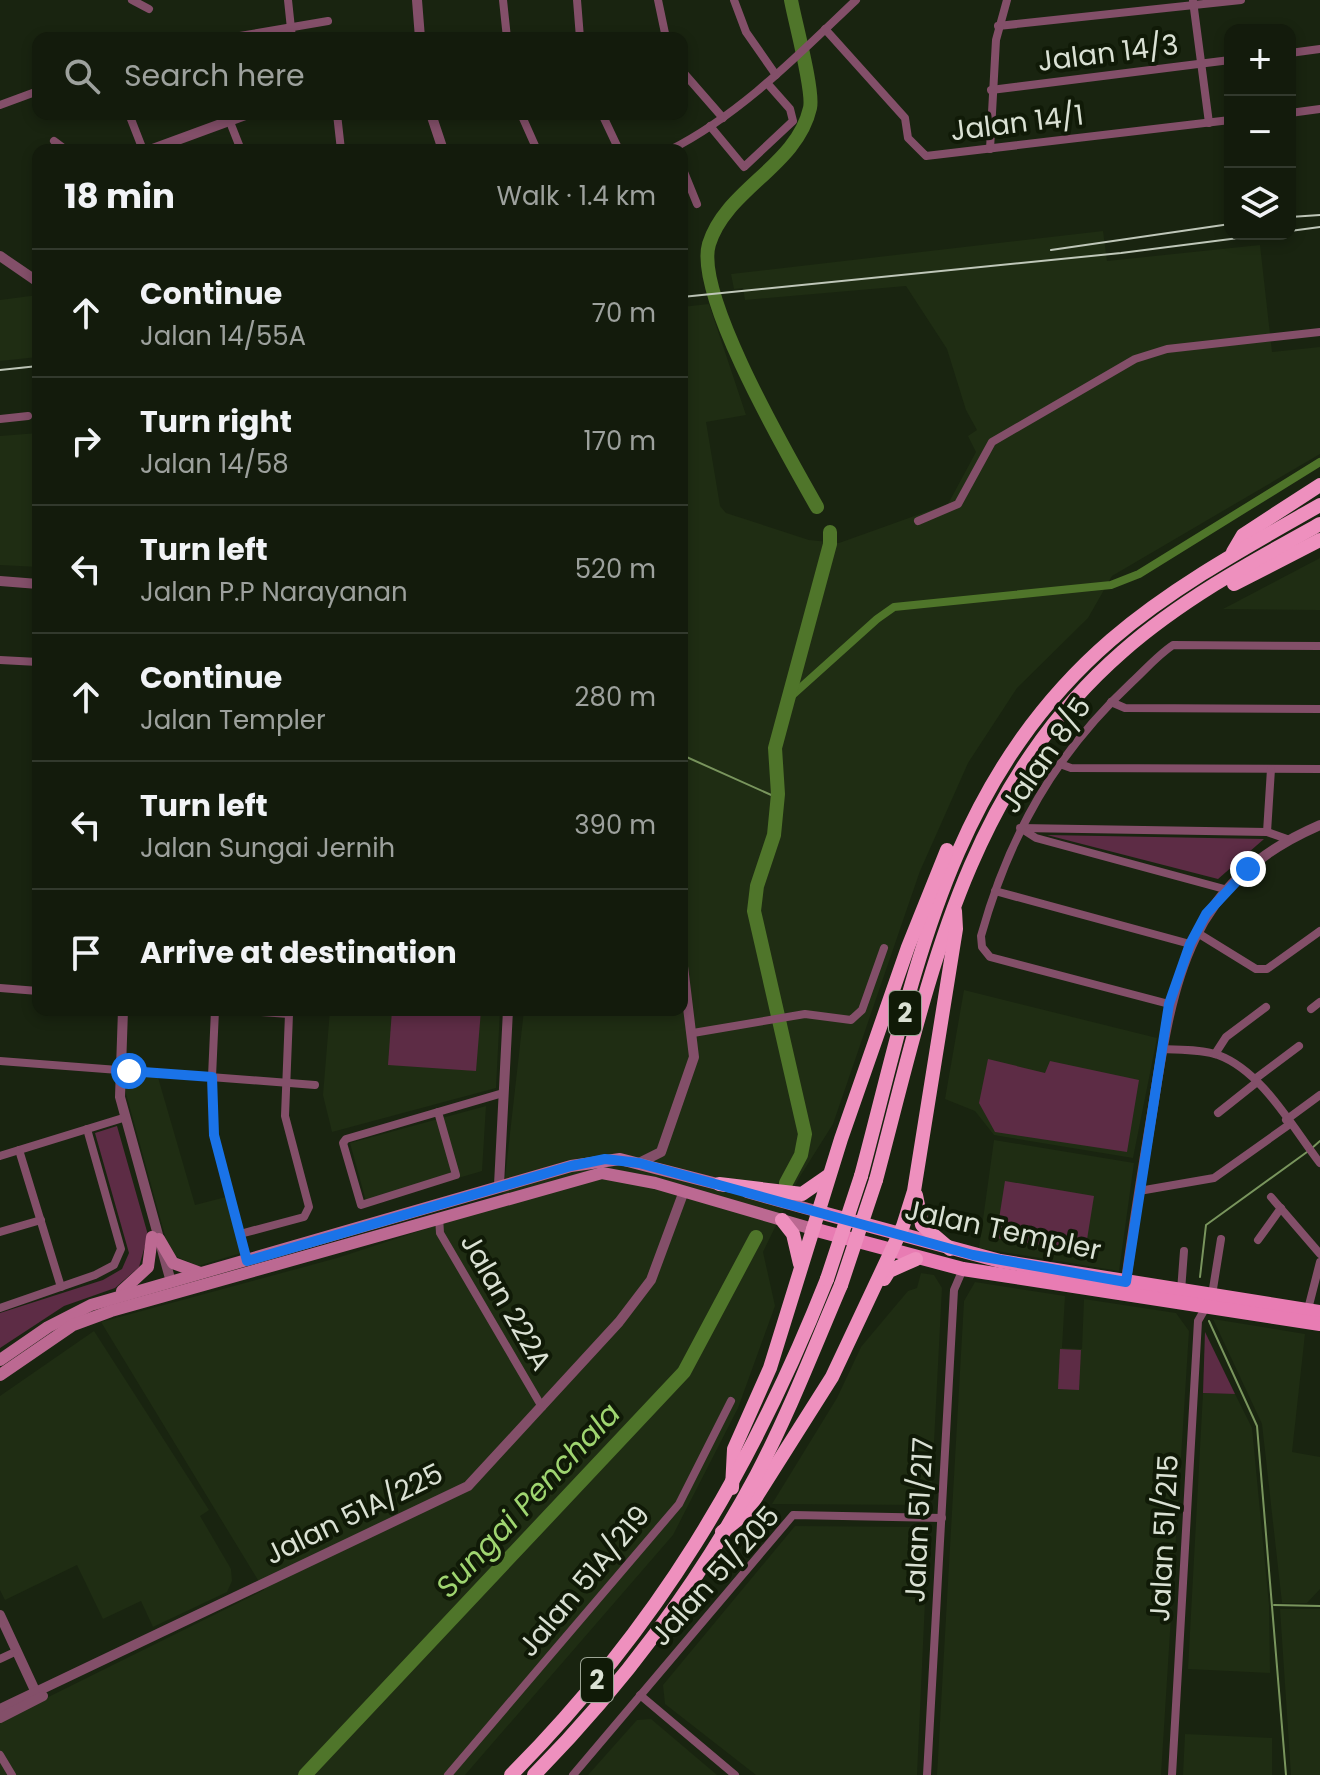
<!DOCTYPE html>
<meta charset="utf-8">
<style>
:root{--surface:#131b0c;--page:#1c2415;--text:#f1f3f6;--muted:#9da19d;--line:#32392d}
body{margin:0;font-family:Poppins,sans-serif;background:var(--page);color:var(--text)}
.controls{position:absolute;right:24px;top:24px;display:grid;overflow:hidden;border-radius:16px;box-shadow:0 4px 12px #0003}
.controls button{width:72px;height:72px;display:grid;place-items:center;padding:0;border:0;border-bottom:2px solid var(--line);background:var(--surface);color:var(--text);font:40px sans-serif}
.stop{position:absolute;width:24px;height:24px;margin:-18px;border:6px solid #1a73e8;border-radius:50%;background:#fff}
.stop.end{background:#1a73e8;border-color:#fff;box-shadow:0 2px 8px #0008}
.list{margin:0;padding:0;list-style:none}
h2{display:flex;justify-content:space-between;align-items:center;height:104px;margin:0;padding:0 32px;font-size:34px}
h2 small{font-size:26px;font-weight:400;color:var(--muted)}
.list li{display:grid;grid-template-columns:52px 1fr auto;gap:24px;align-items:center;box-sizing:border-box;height:128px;padding:0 32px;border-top:2px solid var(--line)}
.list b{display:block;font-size:30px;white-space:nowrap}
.list p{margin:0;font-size:26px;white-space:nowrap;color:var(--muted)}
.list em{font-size:26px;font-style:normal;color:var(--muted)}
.icon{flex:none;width:44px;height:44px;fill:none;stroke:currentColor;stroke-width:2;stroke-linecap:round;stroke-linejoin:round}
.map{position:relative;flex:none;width:1320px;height:1775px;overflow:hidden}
.search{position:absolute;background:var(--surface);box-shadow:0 4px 12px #0003;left:32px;top:32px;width:656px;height:88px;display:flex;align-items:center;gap:20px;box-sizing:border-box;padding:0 28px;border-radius:16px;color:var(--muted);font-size:30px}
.panel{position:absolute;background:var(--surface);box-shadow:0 4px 12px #0003;left:32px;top:144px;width:656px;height:872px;border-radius:16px}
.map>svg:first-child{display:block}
.built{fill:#1f2d13}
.green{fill:#5d2c45}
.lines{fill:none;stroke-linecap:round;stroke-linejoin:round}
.stream{stroke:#79955d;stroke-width:2}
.canal{stroke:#4f752a;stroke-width:8}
.river{stroke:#4f752a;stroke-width:14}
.minor{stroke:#834f69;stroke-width:8}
.tertiary{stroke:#834f69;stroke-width:10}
.secondary{stroke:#bc6992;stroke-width:12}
.primary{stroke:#e87cb3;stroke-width:14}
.trunk{stroke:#ee90be;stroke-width:14}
.tram{stroke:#bfc7b9;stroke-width:2}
.trunk-bridge{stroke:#ee90be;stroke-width:14}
.route{stroke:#1a73e8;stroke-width:10}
.labels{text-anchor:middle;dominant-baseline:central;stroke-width:8;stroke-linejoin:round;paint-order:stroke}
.shield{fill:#101a07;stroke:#9da596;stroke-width:2}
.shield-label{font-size:26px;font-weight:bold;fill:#dae1d4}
.street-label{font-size:28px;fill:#dae1d4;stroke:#101a07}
.water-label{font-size:30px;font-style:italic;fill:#9fd570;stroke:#101a07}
</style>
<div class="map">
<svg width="1320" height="1775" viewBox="0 0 1320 1775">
<rect width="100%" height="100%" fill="#192410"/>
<!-- built -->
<g class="built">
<polygon points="1103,231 1107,261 1260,245 1272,352 1320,347 1320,454 1112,576 1088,618 1017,688 968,763 920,871 833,1124 799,1178 763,1252 775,1306 738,1408 673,1535 465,1775 0,1775 0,1721 264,1590 101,1322 337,1258 502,1204 524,1010 682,1010 682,307 709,304 746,415 706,422 720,506 726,513 809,540 839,543 948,504 976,452 968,436 977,430 966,410 947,349 906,286 745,300 743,288 734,289 731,274"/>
<polygon points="38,295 38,357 0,361 0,300"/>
<polygon points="38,433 38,567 0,565 0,436"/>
<polygon points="1320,558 1320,610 1223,609"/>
<polygon points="964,990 1157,1038 1133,1158 994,1135 975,1111 945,1099"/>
<polygon points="330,1010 500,1010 496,1088 332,1132 323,1095"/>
<polygon points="136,1074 157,1074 195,1205 226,1197 241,1253 198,1266 170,1254 125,1090"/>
<polygon points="486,1106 482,1171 367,1205 350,1143"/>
<polygon points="994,1140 1134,1163 1119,1271 979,1248"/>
<polygon points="921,1273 934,1275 942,1288 931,1500 927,1505 772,1504 837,1398 861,1347 908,1291 917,1288"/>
<polygon points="975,1282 1065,1296 1062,1348 1082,1349 1084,1299 1176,1313 1189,1331 1161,1775 937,1775 964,1301"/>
<polygon points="1213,1319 1305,1334 1292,1452 1320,1457 1320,1589 1307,1603 1282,1603 1262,1424"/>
<polygon points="94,1331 209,1510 200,1516 231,1569 232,1581 227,1592 153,1627 141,1601 103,1619 77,1565 5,1600 0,1590 0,1396"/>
<polygon points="1203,1393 1235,1394 1252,1428 1269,1605 1270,1673 1188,1669"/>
<polygon points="795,1526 920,1527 928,1536 917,1775 756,1775 665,1704 663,1685"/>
<polygon points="1280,1609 1320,1609 1320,1775 1291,1775"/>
<polygon points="651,1719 717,1775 588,1775 637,1720"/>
<polygon points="1185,1734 1272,1738 1272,1775 1183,1775"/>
</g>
<!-- green -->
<g class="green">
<polygon points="1047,835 1264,839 1218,879"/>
<polygon points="392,1010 481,1010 476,1071 388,1065"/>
<polygon points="988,1059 1045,1073 1050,1061 1139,1080 1127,1152 995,1132 979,1103"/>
<polygon points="117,1126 148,1235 139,1267 115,1288 64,1306 0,1348 0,1313 103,1280 122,1269 129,1253 95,1133"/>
<polygon points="1005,1181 1094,1196 1085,1252 996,1238"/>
<polygon points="1205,1332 1235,1394 1203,1393"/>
<polygon points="1060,1349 1081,1350 1079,1390 1058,1389"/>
</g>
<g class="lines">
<!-- stream -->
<g class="stream">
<polyline points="682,755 778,798"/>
<polyline points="1312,1148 1320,1141"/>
<polyline points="1200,1277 1206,1225 1307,1152"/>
<polyline points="1209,1321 1257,1426 1286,1775"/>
<polyline points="1274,1605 1320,1606"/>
</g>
<!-- canal -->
<polyline class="canal" points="788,699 877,619 894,607 1111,585 1139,574 1320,462"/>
<!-- river -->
<g class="river">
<path d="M791 0C795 22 814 91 810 108 797 166 726 189 709 244 694 295 789 457 817 507"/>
<polyline points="786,1183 801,1155 805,1134 754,911 757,886 774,835 778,794 775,748 830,544 830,532"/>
<polyline points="305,1775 684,1372 756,1237"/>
</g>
<!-- minor -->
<g class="minor">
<polyline points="132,0 149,9"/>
<polyline points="288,0 292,38"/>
<polyline points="503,0 507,38"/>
<polyline points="577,0 580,38"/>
<polyline points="658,0 666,38"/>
<polyline points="734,0 746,32 776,75"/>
<polyline points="1193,1 1209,123"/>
<polyline points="998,26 1241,0"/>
<polyline points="825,29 905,118 908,138 926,156 1230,120"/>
<polyline points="228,38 328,21"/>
<polyline points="1290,53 1320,49"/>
<polyline points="682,71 723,118"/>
<polyline points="991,90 1230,60"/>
<polyline points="0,105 38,91"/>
<polyline points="1290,113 1320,109"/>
<polyline points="129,114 143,150"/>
<polyline points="337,114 341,150"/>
<polyline points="521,114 537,150"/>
<polyline points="602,114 619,150"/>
<polyline points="230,122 241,150"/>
<polyline points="710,126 744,167 793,121 790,109 767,83"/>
<polyline points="54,141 66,150"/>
<polyline points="990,149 996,40 1007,0"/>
<path d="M670 150C741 114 799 54 856 0"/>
<polyline points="682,167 697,204"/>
<polyline points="0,419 28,416"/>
<polyline points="918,521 958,504 992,442 1135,359 1167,349 1320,332"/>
<polyline points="0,660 38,662"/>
<polyline points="1111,702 1125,708 1320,709"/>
<polyline points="1060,764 1071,768 1320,769"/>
<polyline points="1020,828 1267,832 1287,839"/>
<polyline points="1022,829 1036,838 1228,890"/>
<polyline points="1267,832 1271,769"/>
<polyline points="995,891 1190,944"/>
<polyline points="1196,932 1256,969 1267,969 1320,931"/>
<polyline points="0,988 38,991"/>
<path d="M1169 1004 990 957 982 947 981 936C1009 835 1055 754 1132 682 1145 670 1158 655 1173 645L1320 646"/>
<polyline points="1311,1009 1320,1002"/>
<polyline points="215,1010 212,1077 214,1135 247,1261"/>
<polyline points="233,1010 289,1014 285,1116 309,1207 304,1217 240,1234"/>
<polyline points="693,1033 805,1014 851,1020 862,1010 884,948"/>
<path d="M1162 1049C1180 1050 1201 1049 1218 1055 1262 1071 1292 1127 1320 1163"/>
<polyline points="1215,1054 1226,1037 1266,1007"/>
<polyline points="0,1061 315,1085"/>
<polyline points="1255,1079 1299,1046"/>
<polygon points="438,1112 456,1175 361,1205 343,1143 346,1139"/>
<polyline points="438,1112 503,1093"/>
<polyline points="1218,1113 1257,1082"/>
<polyline points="1286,1120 1320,1095"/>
<polyline points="19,1150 61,1287"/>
<polyline points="0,1156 123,1118"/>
<polyline points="1139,1191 1214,1178 1290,1124"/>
<polyline points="1271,1197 1320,1254"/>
<polyline points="439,1217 440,1233 542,1407"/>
<polyline points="0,1232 41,1220"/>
<polyline points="1258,1240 1281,1208"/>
<polyline points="1181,1291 1184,1251"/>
<polyline points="1212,1295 1221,1239"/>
<polyline points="0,1308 95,1275 114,1265 121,1249 87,1129"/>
<polyline points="1307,1313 1320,1262"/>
<polyline points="0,1659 17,1651"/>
<polyline points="640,1695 735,1775"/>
<polyline points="0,1755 12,1775"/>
<polyline points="448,1775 679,1504 731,1401"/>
<polyline points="573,1775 793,1515 942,1518"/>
<polyline points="927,1775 954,1290 963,1269"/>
<polyline points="1172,1775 1198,1321 1206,1307"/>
</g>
<!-- tertiary -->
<g class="tertiary">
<polyline points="417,0 420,38"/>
<polyline points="431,114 443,150"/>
<polyline points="150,150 248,114"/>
<polyline points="0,256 38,282"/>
<polyline points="0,581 38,584"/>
<polyline points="123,1010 120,1097 171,1282"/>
<polyline points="639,1163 661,1152 694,1057 682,958"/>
<polyline points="499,1185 508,1010"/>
<path d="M1125 1288C1133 1227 1143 1167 1153 1107 1173 978 1188 882 1320 825"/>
<polyline points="0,1615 38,1697"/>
<polyline points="0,1709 468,1486 619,1322 651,1280 684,1191"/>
<polyline points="0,1718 43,1696"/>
</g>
<!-- secondary -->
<g class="secondary">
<polyline points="747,1192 819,1212"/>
<polyline points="159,1239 173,1263 200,1273"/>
<polyline points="122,1291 148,1267 152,1237"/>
<polyline points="0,1360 48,1327 91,1305 571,1166 620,1159 725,1186"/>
<polyline points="0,1375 73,1325 111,1311 602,1173 655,1183 813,1229"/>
</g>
<!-- primary -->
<g class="primary">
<polyline points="819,1212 1000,1261 1320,1312"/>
<polyline points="813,1229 963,1269 1320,1324"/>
</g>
<!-- trunk -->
<g class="trunk">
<polyline points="1233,552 1243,535 1320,485"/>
<polyline points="1234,584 1320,540"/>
<path d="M861 1176C915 975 945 784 1111 640 1174 586 1248 546 1320 505"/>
<path d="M876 1180C928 985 962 792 1122 652 1181 600 1251 562 1320 524"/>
<polyline points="719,1184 802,1194 828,1176"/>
<polyline points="916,1195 922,1225 950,1249"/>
<polyline points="782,1220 793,1234 800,1264"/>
<polyline points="884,1279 889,1271 916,1259"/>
<polyline points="732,1488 734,1449 770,1368 841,1139 908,947 947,850"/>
<polyline points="722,1532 746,1513 832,1377 903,1226 914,1191 956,929 955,911"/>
<path d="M511 1775C657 1628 751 1471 827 1279"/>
<path d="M534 1775C621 1687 699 1583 757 1474 789 1413 814 1348 841 1285"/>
</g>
<!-- tram -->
<g class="tram">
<polyline points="1290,217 1320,215"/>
<polyline points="1290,231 1320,227"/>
<polyline points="1051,250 1230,224"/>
<polyline points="682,297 1121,253 1270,234"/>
<polyline points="0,370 38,366"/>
</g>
<!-- trunk-bridge -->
<g class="trunk-bridge">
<polyline points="827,1279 861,1176"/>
<polyline points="841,1285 876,1180"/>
</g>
</g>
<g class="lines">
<!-- route -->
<polyline class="route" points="129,1071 212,1077 214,1135 247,1261 571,1166 605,1159 639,1163 973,1255 1126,1282 1169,1004 1190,944 1206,914 1248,869"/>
</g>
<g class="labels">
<!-- shield labels -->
<g class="shield">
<rect x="889" y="991" width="32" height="44" rx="6"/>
<rect x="581" y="1658" width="32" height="44" rx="6"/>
</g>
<g class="shield-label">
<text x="905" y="1013">2</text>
<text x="597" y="1680">2</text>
</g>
<!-- street labels -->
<g class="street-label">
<text transform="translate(1108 53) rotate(-7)">Jalan 14/3</text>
<text transform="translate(1017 123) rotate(-7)">Jalan 14/1</text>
<text transform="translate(1046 755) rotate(-55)">Jalan 8/5</text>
<text transform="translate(1003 1230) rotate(12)">Jalan Templer</text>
<text transform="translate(506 1302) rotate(60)">Jalan 222A</text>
<text transform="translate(354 1514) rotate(-26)">Jalan 51A/225</text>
<text transform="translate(919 1520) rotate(-87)">Jalan 51/217</text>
<text transform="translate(1164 1538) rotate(-87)">Jalan 51/215</text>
<text transform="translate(715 1576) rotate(-48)">Jalan 51/205</text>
<text transform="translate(584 1581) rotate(-50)">Jalan 51A/219</text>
</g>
<!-- water labels -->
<g class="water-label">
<text transform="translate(528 1500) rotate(-47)">Sungai Penchala</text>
</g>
</g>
</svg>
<div class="controls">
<button>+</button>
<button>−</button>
<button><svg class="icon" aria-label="layers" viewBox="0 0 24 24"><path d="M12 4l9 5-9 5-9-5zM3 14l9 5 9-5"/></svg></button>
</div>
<div class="stop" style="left:129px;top:1071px"></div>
<div class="stop end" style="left:1248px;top:869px"></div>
<div class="search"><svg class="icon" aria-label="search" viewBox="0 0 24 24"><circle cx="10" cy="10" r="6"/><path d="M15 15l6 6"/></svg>Search here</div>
<section class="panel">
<h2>18 min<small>Walk · 1.4 km</small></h2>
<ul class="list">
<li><svg class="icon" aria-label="ahead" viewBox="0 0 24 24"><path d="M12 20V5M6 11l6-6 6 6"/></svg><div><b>Continue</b><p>Jalan 14/55A</p></div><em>70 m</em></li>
<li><svg class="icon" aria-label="right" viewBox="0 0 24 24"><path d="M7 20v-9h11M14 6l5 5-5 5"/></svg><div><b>Turn right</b><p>Jalan 14/58</p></div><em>170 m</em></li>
<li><svg class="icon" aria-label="left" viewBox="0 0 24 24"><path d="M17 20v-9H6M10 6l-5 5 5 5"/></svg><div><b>Turn left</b><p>Jalan P.P Narayanan</p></div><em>520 m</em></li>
<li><svg class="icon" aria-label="ahead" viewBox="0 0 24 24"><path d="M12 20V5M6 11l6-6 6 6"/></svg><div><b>Continue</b><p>Jalan Templer</p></div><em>280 m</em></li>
<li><svg class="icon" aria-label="left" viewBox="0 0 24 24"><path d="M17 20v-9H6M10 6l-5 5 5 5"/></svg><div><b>Turn left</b><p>Jalan Sungai Jernih</p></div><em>390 m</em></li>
<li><svg class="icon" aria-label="arrive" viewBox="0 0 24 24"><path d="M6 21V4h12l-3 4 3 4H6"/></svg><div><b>Arrive at destination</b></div></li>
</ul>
</section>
</div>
